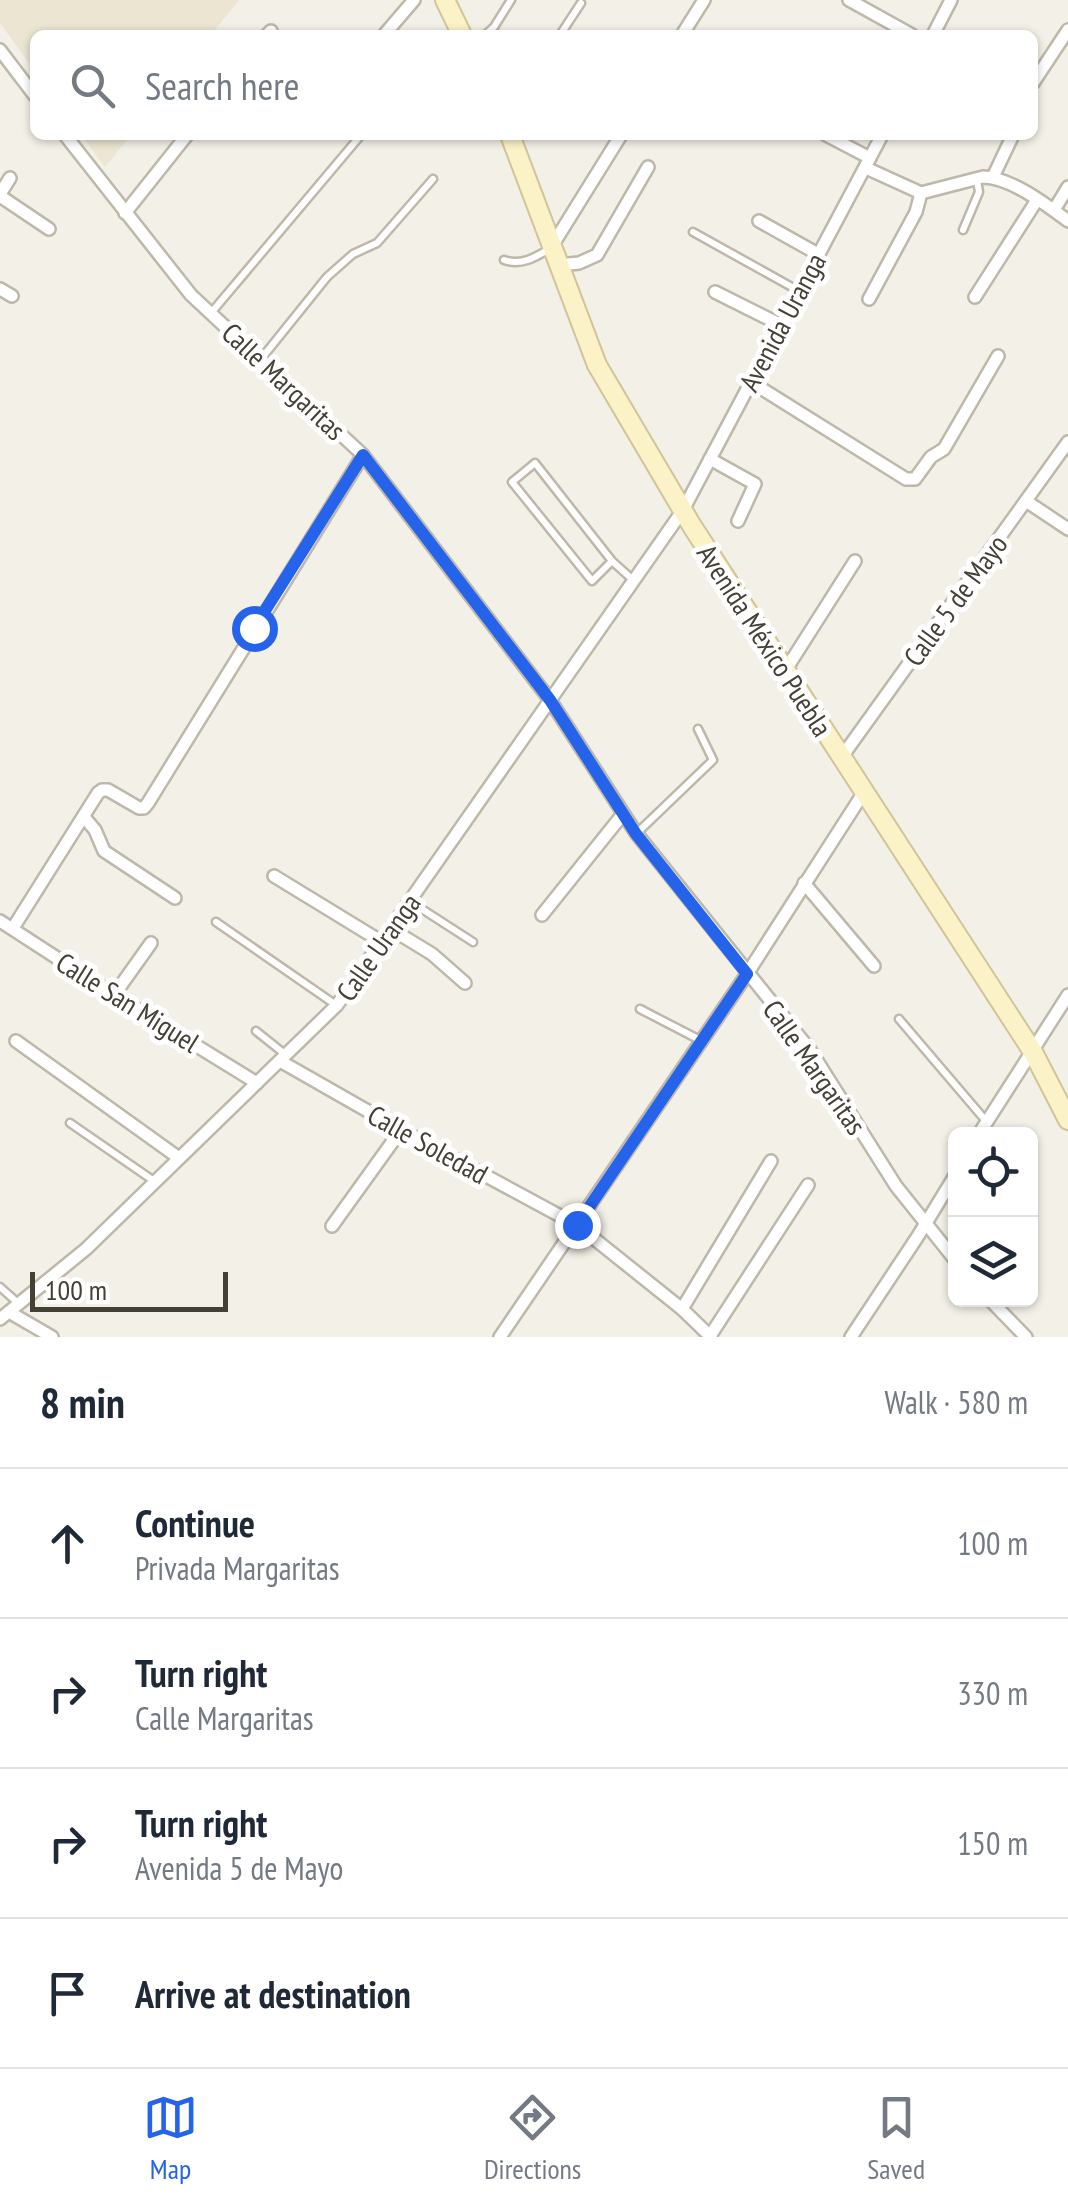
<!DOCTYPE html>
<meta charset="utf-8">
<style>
:root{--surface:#fff;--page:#f6f6f7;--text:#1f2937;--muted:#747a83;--line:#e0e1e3;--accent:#2563eb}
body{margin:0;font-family:"PT Sans Narrow",sans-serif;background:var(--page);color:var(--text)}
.controls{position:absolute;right:30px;bottom:30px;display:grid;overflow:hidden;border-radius:15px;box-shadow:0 2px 8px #0004}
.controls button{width:90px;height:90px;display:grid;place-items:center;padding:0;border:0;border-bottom:2px solid var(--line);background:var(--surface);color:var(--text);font:50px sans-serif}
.scale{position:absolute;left:30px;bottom:25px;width:198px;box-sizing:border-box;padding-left:10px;border:5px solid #454036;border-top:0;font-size:28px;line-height:35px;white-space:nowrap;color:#454036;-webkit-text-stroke:8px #fff;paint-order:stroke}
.stop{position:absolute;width:30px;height:30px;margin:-22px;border:8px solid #2563eb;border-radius:50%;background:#fff}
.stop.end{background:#2563eb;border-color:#fff;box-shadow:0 2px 10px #0008}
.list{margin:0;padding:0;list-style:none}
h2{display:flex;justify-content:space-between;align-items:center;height:130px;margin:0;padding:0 40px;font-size:42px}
h2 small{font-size:32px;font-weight:400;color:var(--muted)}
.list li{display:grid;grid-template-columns:65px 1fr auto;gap:30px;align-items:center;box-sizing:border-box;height:150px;padding:0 40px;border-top:2px solid var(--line)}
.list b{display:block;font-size:38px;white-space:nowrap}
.list p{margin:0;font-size:32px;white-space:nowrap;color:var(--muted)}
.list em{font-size:32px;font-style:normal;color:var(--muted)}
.icon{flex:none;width:55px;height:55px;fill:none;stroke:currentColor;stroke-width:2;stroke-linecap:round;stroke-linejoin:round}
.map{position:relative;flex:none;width:1068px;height:1337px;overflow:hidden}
.search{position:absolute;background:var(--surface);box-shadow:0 2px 8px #0004;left:30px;right:30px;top:30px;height:110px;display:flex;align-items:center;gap:25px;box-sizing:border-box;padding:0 35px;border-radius:15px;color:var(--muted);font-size:38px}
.sheet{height:730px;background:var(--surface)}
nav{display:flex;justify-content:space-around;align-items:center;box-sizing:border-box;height:140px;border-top:2px solid var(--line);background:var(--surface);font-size:28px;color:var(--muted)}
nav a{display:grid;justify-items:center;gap:5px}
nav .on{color:var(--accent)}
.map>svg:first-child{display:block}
.education{fill:#ebe5d2}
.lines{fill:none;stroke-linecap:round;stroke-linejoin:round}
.service-casing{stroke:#beb8aa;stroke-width:11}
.minor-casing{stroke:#beb8aa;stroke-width:16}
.secondary-casing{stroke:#d0c498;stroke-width:22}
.service{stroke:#fff;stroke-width:6}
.minor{stroke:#fff;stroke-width:11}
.secondary{stroke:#fcf2c8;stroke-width:18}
.route{stroke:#2563eb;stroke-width:12}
.labels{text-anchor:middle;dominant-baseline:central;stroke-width:10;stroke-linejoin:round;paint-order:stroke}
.street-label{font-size:28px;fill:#454036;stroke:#fff}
</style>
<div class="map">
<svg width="1068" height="1337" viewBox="0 0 1068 1337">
<rect width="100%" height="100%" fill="#f3f0e7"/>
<!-- education -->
<g class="education">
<polygon points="0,0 239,0 211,35 35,35 35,71 0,23"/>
<polygon points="81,135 131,135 105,167"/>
</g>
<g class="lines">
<defs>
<g id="service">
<polyline points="485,35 494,27 511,0"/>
<polyline points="560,35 581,3"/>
<polyline points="963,230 979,192 977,180"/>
<polyline points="693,232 799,291"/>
<path d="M504 260C522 266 536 257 551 248"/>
<polyline points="211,313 361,135"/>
<polyline points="261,359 327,277 353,254 377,243 433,179"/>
<polyline points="612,561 592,581 512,482 535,463 612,561 633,580"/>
<polyline points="638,832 713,760 698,729"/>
<polyline points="411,902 473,942"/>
<polyline points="216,922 336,1005"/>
<polyline points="640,1009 700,1040"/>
<polyline points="899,1019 986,1121"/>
<polyline points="256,1031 281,1051 287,1054"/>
<polyline points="70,1123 154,1181"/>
<polyline points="0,1287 18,1303"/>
</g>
<g id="minor">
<polyline points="849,0 912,35"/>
<polyline points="267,35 271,31"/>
<polyline points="384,35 414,0"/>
<polyline points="682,35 704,0"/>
<polyline points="933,35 951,0"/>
<polyline points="0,50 35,96"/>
<polyline points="1033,83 1068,30"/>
<polyline points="65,135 191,295 363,455 550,700 636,833 810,1050 896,1186 956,1261"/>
<polyline points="826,135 870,158"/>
<path d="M866 168 921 193 983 177C1010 177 1047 205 1068 221"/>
<polyline points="993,177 1013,135"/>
<polyline points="0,194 10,178"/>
<polyline points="0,196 49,229"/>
<polyline points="1054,210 1068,187"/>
<polyline points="125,213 187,135"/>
<polyline points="759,221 818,254"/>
<polyline points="552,246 621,135"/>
<polyline points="559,265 579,263 597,255 648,167"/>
<polyline points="0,289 12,296"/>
<polyline points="715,292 781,325"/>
<polyline points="975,297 1037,200"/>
<polyline points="869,299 916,212 921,193"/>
<polyline points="751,382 906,479 915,479 931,457 944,449 998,356"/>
<polyline points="710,459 755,484 738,521"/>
<polyline points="1026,501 1068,529"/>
<polyline points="785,671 855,561"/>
<polyline points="841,758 1068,442"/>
<polyline points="84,817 95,830 104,851 175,898"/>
<polyline points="274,876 382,942"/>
<polyline points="804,883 874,966"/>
<polyline points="542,915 623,814"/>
<polyline points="0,921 114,995 257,1083"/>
<polyline points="13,928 98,793 102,790 108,790 139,808 144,808 148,803 363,455"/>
<polyline points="391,929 432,954 465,983"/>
<polyline points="114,995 151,943"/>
<polyline points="16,1041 179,1158"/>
<polyline points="280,1061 401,1130 577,1225 682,1309 711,1337"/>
<polyline points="979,1134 1068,995"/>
<polyline points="332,1226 401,1130"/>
<polyline points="990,1300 1026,1337"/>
<polyline points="682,1309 771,1161"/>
<polyline points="9,1312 52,1337"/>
<polyline points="0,1319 86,1249 337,1005 683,510 882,135"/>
<polyline points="710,1336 808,1185"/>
<polyline points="500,1337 747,974 864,792"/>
<polyline points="851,1337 918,1236 956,1174"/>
</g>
<g id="secondary">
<polyline points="445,0 462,35"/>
<polyline points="510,135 597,365 692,526 1033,1052 1068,1120"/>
</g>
</defs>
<!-- service casing -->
<use href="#service" class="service-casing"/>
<!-- minor casing -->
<use href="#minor" class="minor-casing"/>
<!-- secondary casing -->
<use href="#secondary" class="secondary-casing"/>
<!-- service -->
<use href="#service" class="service"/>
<!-- minor -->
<use href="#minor" class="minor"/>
<!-- secondary -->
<use href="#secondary" class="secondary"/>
</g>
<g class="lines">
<!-- route -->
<polyline class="route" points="254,628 363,455 550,700 636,834 747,974 577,1225"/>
</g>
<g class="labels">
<!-- street labels -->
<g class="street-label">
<text transform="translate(782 322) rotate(-62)">Avenida Uranga</text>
<text transform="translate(284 381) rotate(43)">Calle Margaritas</text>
<text transform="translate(955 600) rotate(-54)">Calle 5 de Mayo</text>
<text transform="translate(765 640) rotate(57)">Avenida México Puebla</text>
<text transform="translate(378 947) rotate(-55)">Calle Uranga</text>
<text transform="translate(128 1002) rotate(32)">Calle San Miguel</text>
<text transform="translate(815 1067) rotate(55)">Calle Margaritas</text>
<text transform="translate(428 1144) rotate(29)">Calle Soledad</text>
</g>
</g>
</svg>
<div class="controls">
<button><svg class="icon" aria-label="locate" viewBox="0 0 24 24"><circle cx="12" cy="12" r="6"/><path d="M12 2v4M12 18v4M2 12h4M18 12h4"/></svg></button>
<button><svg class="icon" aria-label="layers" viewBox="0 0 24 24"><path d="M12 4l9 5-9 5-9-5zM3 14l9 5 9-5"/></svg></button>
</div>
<div class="scale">100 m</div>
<div class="stop" style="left:254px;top:628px"></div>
<div class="stop end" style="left:577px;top:1225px"></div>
<div class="search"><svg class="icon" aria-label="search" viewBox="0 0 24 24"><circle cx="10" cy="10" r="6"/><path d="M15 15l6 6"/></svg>Search here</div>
</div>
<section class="sheet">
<h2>8 min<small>Walk · 580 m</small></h2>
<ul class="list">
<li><svg class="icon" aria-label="ahead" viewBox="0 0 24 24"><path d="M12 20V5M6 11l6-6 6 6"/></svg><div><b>Continue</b><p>Privada Margaritas</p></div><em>100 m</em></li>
<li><svg class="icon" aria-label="right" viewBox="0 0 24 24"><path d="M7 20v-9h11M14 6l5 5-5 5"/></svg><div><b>Turn right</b><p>Calle Margaritas</p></div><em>330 m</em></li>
<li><svg class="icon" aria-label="right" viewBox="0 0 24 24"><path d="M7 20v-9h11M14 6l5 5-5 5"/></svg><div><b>Turn right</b><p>Avenida 5 de Mayo</p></div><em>150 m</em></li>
<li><svg class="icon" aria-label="arrive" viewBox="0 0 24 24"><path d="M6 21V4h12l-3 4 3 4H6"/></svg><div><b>Arrive at destination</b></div></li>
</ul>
</section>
<nav>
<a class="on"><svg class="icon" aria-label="map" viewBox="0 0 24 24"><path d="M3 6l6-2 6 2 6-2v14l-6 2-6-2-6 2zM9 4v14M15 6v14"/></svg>Map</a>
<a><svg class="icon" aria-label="directions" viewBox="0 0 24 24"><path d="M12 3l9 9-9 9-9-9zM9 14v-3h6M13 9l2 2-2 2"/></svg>Directions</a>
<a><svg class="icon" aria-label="saved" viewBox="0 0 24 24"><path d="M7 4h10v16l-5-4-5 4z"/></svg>Saved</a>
</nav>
